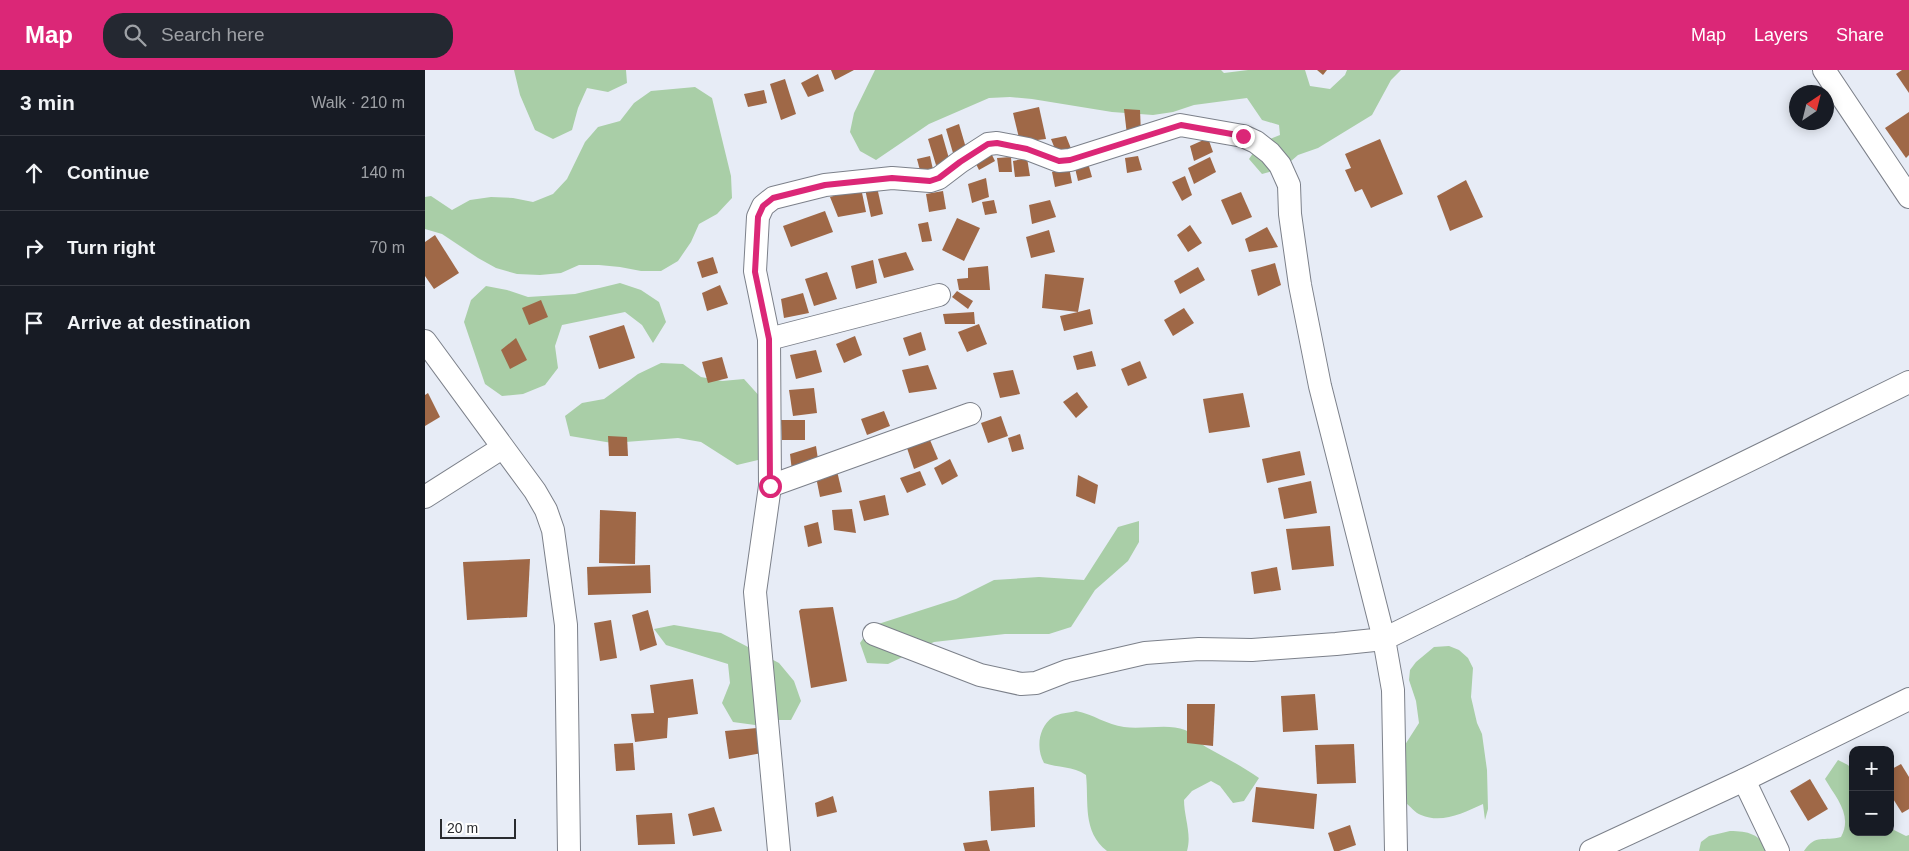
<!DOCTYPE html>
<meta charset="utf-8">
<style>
:root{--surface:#171b24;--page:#242831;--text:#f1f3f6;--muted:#9ea1a6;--line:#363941;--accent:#db2777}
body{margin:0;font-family:Arial,sans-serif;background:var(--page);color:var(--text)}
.controls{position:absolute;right:15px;bottom:15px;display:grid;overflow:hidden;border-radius:10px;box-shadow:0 2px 12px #0003}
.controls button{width:45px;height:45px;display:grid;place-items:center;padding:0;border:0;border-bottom:1px solid var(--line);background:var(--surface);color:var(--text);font:25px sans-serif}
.compass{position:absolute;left:1364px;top:15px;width:45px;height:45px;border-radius:50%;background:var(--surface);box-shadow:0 2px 12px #0003;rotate:35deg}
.scale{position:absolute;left:15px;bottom:12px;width:76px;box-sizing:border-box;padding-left:5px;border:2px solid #292b2f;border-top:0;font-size:14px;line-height:18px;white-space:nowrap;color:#292b2f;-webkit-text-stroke:4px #fff;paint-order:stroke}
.stop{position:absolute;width:15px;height:15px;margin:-11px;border:4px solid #db2777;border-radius:50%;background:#fff}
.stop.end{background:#db2777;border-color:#fff;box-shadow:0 1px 5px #0008}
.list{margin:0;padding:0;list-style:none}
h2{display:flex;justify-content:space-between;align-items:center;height:65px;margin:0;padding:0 20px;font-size:21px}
h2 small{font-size:16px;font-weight:400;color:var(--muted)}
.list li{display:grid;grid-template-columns:32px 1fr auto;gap:15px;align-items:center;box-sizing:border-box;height:75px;padding:0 20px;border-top:1px solid var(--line)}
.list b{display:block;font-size:19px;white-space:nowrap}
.list em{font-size:16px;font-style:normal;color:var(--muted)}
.icon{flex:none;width:28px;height:28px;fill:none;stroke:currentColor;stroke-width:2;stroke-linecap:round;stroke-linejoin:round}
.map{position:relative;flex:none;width:1484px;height:781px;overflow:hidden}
header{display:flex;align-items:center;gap:30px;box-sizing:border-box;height:70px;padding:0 25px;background:var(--accent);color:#fff}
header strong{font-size:24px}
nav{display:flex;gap:28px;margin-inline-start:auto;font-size:18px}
.search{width:350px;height:45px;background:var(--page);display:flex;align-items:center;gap:12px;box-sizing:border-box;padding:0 18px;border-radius:20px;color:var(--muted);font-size:19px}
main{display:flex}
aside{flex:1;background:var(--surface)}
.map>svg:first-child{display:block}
.green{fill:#a9cea7}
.building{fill:#9f6847}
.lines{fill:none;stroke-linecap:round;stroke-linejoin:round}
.street-casing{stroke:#7c808a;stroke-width:24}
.street{stroke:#fff;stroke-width:22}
.route{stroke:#db2777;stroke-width:6}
</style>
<header>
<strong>Map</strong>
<div class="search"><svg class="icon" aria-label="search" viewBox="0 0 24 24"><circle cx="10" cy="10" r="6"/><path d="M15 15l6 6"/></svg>Search here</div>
<nav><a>Map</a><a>Layers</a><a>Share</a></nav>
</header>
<main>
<aside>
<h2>3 min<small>Walk · 210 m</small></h2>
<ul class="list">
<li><svg class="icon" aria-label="ahead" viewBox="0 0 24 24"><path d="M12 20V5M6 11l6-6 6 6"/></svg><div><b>Continue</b></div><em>140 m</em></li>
<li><svg class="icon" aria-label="right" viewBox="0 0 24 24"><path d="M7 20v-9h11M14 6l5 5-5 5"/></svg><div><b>Turn right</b></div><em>70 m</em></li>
<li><svg class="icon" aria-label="arrive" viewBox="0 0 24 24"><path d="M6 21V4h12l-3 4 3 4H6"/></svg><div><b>Arrive at destination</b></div></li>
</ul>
</aside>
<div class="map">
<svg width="1484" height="781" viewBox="0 0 1484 781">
<rect width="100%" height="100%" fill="#e7ecf6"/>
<!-- green -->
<g class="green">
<polygon points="89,0 201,0 202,13 183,22 162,18 153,38 147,60 128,69 110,60 95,25"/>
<polygon points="450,0 796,0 799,3 823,0 880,0 885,16 905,19 920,5 922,0 976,0 966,10 947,45 893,78 873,85 858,98 837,104 824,89 835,73 855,65 854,55 837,50 822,28 769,35 748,42 728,45 687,42 607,29 585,27 564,28 504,54 451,90 435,81 425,62 429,43"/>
<polygon points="270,17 287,28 306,106 307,128 292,144 274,154 266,172 253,191 236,201 216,201 195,197 174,195 154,195 136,203 115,205 92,204 71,198 53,188 17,164 0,159 0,127 6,126 27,140 45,130 66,127 88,128 108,132 128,124 142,109 160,72 173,57 195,51 209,33 226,21"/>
<polygon points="195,213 216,220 234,232 241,252 228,273 217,255 200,242 137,255 130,276 133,298 120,315 98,324 77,326 60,314 39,252 46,230 61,216 82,220 103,227 150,224"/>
<polygon points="236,293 258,294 276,307 297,311 319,309 337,329 342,371 333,390 312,395 276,372 253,368 187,373 145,366 140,346 157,333 179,329 213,304"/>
<polygon points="714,451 714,472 703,491 670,520 646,557 624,564 580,564 509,572 463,594 442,593 435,573 447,556 531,529 569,510 614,507 659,510 693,457"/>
<polygon points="249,555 296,563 354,593 369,611 376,631 366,650 350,650 330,655 308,652 297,633 305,613 303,594 241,575 229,559"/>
<path d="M1024 576 1034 580 1043 588 1048 598 1046 627 1052 653 1057 664 1062 700 1063 739 1060 750 1058 734C1038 743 1017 754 996 745 990 743 985 736 980 732L976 681 994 653 991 631 984 610 985 600 991 592 1009 577Z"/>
<path d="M651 641C668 644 682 655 699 657 717 660 743 653 760 660 768 663 773 672 781 677 799 687 817 696 834 708L819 731 808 733 795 716 786 711 767 721 759 730C759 747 767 764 762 781H682C657 761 664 733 661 705 648 696 633 698 619 693 611 679 613 657 628 647 634 643 644 643 651 641Z"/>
<path d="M1413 690 1423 695 1428 701V762H1465V758L1481 766 1484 765V781H1379C1391 763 1399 772 1416 767 1428 745 1411 728 1400 709Z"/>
<path d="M1305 761C1323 761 1335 764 1343 781H1274L1276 772 1284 766Z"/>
</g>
<!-- building -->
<g class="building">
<polygon points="406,0 429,0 410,10"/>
<polygon points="892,0 902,0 898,5"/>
<polygon points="1477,0 1484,0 1484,23 1471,4"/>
<polygon points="393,4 399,21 383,27 376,13"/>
<polygon points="360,9 371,44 356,50 345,14"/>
<polygon points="339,20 342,33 323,37 319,24"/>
<polygon points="614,37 621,69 595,72 588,43"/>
<polygon points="699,39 715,40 716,64 702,65"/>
<polygon points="1484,42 1484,85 1481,88 1460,58"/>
<polygon points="534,54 541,78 528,83 521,59"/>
<polygon points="517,64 525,92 511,95 503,69"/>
<polygon points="641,66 647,81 632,84 626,69"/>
<polygon points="783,68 788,82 769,91 765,76"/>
<polygon points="955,69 978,124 946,138 937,119 930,122 920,100 926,98 920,84"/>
<polygon points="564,79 570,91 554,100 548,88"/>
<polygon points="505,86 509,104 497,108 492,89"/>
<polygon points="713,86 717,100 702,103 700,88"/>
<polygon points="586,87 587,102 574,102 572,88"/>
<polygon points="785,87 791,102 769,114 763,98"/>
<polygon points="602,88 605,106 590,107 588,91"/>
<polygon points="663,93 667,107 653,111 650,98"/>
<polygon points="644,97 647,113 630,117 627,102"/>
<polygon points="760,106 767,125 757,131 747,112"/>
<polygon points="561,108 564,127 547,133 543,114"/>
<polygon points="1041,110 1058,147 1025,161 1012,126"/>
<polygon points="452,117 458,144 446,147 440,119"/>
<polygon points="436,118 441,142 413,147 405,127"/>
<polygon points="518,121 521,139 504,142 501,124"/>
<polygon points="816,122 827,147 807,155 796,130"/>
<polygon points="569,130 572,143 560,145 557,132"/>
<polygon points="625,130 631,147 607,154 604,135"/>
<polygon points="400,141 408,162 366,177 358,156"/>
<polygon points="532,148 555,158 539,191 517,180"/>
<polygon points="503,152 507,171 497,172 493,154"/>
<polygon points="765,155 777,173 763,182 752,165"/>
<polygon points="842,157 853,177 824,182 820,169"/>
<polygon points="624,160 630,182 606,188 601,167"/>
<polygon points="10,165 34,203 9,219 0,206 0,172"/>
<polygon points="481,182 489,200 459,208 453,189"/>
<polygon points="288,187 293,203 277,208 272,192"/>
<polygon points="448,190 452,213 431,219 426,196"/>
<polygon points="850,193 856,215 833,226 826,200"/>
<polygon points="563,196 565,220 534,220 532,209 543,208 543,198"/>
<polygon points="773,197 780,210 755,224 749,211"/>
<polygon points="402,202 412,229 389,236 380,209"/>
<polygon points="620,204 659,208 653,242 665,239 668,254 639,261 635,246 653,242 617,238"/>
<polygon points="295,215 303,234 282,241 277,223"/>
<polygon points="532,221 548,231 543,239 527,227"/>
<polygon points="378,223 384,243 359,248 356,229"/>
<polygon points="116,230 123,247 104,255 97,238"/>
<polygon points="759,238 769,253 748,266 739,250"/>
<polygon points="549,242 550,254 520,254 518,244"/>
<polygon points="554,254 562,274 542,282 533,262"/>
<polygon points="199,255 210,288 174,299 164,266"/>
<polygon points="496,262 501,280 484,286 478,268"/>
<polygon points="430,266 437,285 419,293 411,274"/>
<polygon points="91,268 102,290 85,299 76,280"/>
<polygon points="391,280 397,302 371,309 365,285"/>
<polygon points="667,281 671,296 652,300 648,286"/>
<polygon points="297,287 303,308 283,313 277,292"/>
<polygon points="715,291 722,308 703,316 696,299"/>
<polygon points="503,295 512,319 484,323 477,300"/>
<polygon points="588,300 595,324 575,328 568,303"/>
<polygon points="389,318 392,343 368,346 364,320"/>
<polygon points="652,322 663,337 651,348 638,332"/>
<polygon points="3,323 15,347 0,356 0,325"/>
<polygon points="818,323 825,357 784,363 778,329"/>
<polygon points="459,341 465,356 442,365 436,349"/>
<polygon points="576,346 583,366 563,373 556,353"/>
<polygon points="356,350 380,350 380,370 357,370"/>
<polygon points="595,364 599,379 587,382 583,368"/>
<polygon points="183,366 202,367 203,386 184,386"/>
<polygon points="505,370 513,389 489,399 482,378"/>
<polygon points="391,376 394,396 367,401 365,384"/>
<polygon points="875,381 880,405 842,413 837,389"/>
<polygon points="525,389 533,406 517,415 509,398"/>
<polygon points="412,401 417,422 395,427 391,407"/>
<polygon points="495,401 501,415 482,423 475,408"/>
<polygon points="653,405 673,415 670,434 651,426"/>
<polygon points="886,411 892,443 859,449 853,418"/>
<polygon points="460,425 464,445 439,451 434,431"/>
<polygon points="427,439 431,463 409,460 407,440"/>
<polygon points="175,440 211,442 210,494 174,493"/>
<polygon points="393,452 397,473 383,477 379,456"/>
<polygon points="905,456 909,496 867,500 861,459"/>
<polygon points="105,489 102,547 42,550 38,492"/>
<polygon points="225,495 226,523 163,525 162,497"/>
<polygon points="852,497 856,520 829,524 826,502"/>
<polygon points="408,537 422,611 386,618 374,541 376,539"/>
<polygon points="223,540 232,575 215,581 207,545"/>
<polygon points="186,550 192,588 175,591 169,553"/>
<polygon points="268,609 273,644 243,648 242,668 210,672 206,644 229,643 225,615"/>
<polygon points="890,624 893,660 858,662 856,626"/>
<polygon points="762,634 790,634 788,676 762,673"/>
<polygon points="332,658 337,683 304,689 300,661"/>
<polygon points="208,673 210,700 191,701 189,674"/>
<polygon points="929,674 931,713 892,714 890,675"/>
<polygon points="1476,694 1484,707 1484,739 1477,743 1465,724 1465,700"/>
<polygon points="1385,709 1403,739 1383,751 1365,721"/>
<polygon points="609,717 610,757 566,761 564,721"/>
<polygon points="831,717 892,724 889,759 827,752"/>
<polygon points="408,726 412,742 392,747 390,733"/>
<polygon points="289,737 297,761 268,766 263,744"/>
<polygon points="247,743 250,774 213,775 211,745"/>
<polygon points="925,755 931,775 914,781 909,781 903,763"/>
<polygon points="562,770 565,781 540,781 538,773"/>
</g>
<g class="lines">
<defs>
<g id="street">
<polyline points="1399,0 1484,127"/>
<polyline points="344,269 514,225"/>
<polyline points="0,271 110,421 121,440 128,460 141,555 144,781"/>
<polyline points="345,416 545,344"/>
<polyline points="0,427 77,378"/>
<polyline points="1319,710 1353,781"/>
<polyline points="354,781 330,522 345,416 344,269 330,201 333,147 338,136 348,128 400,115 467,108 505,111 514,108 535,92 563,74 572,73 603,79 634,91 645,90 755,55 818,66 831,72 845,83 855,95 864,115 865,144 875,215 895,316 959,569 911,574 827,580 774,579 720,583 642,601 611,613 596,614 555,605 449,564"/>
<polyline points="971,781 968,620 959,569 1484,312"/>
<polyline points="1166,781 1319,710 1484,629"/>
</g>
</defs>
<!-- street casing -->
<use href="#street" class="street-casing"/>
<!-- street -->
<use href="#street" class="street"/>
</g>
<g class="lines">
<!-- route -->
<polyline class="route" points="345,416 344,269 330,202 333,147 338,136 348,128 400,115 467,108 505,111 514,108 535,92 563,74 572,73 602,79 634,91 645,90 756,55 818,66"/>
</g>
</svg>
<div class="controls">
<button>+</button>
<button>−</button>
</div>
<svg class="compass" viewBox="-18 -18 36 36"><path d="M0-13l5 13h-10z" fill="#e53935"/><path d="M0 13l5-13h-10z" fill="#9ea1a6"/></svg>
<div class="scale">20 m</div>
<div class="stop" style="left:345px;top:416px"></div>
<div class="stop end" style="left:818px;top:66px"></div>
</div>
</main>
